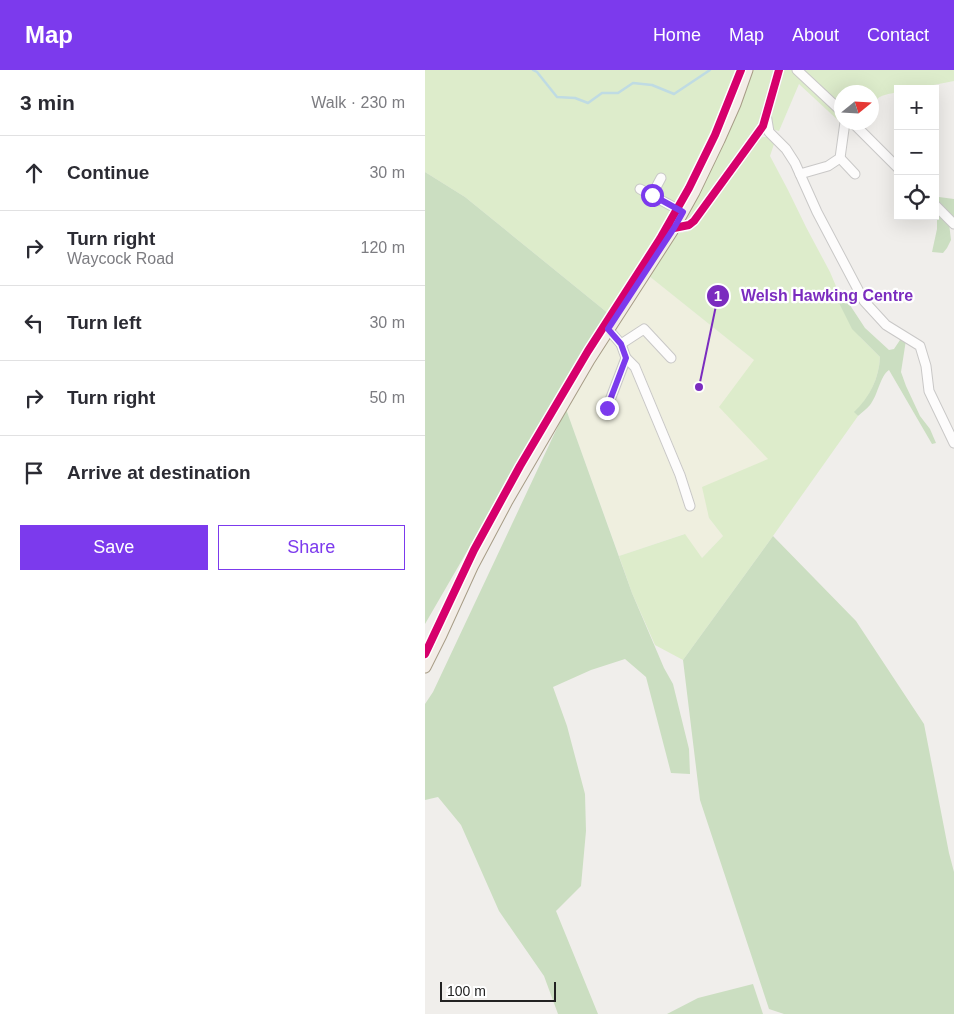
<!DOCTYPE html>
<meta charset="utf-8">
<style>
:root{--surface:#fff;--page:#f2f2f3;--text:#2b2b33;--muted:#7c7c81;--line:#e1e1e2;--accent:#7c3aed}
body{margin:0;font-family:Helvetica,sans-serif;background:var(--page);color:var(--text)}
.controls{position:absolute;right:15px;top:15px;display:grid;overflow:hidden;border-radius:0px;box-shadow:0 5px 20px #0002}
.controls button{width:45px;height:45px;display:grid;place-items:center;padding:0;border:0;border-bottom:1px solid var(--line);background:var(--surface);color:var(--text);font:25px sans-serif}
.compass{position:absolute;left:409px;top:15px;width:45px;height:45px;border-radius:50%;background:var(--surface);box-shadow:0 5px 20px #0002;rotate:72deg}
.scale{position:absolute;left:15px;bottom:12px;width:116px;box-sizing:border-box;padding-left:5px;border:2px solid #222;border-top:0;font-size:14px;line-height:18px;white-space:nowrap;color:#222;-webkit-text-stroke:4px #fff;paint-order:stroke}
.stop{position:absolute;width:15px;height:15px;margin:-11px;border:4px solid #7c3aed;border-radius:50%;background:#fff}
.stop.end{background:#7c3aed;border-color:#fff;box-shadow:0 1px 5px #0008}
.list{margin:0;padding:0;list-style:none}
h2{display:flex;justify-content:space-between;align-items:center;height:65px;margin:0;padding:0 20px;font-size:21px}
h2 small{font-size:16px;font-weight:400;color:var(--muted)}
.list li{display:grid;grid-template-columns:32px 1fr auto;gap:15px;align-items:center;box-sizing:border-box;height:75px;padding:0 20px;border-top:1px solid var(--line)}
.list b{display:block;font-size:19px;white-space:nowrap}
.list p{margin:0;font-size:16px;white-space:nowrap;color:var(--muted)}
.list em{font-size:16px;font-style:normal;color:var(--muted)}
.actions{display:flex;gap:10px;padding:15px 20px}
.actions a{flex:1;padding:11px 0;border:1px solid var(--accent);border-radius:0px;text-align:center;font-size:18px;color:var(--accent)}
.actions .main{background:var(--accent);color:#fff}
.icon{flex:none;width:28px;height:28px;fill:none;stroke:currentColor;stroke-width:2;stroke-linecap:round;stroke-linejoin:round}
.map{position:relative;flex:none;width:529px;height:944px;overflow:hidden}
header{display:flex;align-items:center;gap:30px;box-sizing:border-box;height:70px;padding:0 25px;background:var(--accent);color:#fff}
header strong{font-size:24px}
nav{display:flex;gap:28px;margin-inline-start:auto;font-size:18px}
main{display:flex}
aside{flex:1;background:var(--surface)}
.map>svg:first-child{display:block}
.farmland{fill:#efefdf}
.grass{fill:#ddeccb}
.forest{fill:#cbdec1}
.lines{fill:none;stroke-linecap:round;stroke-linejoin:round}
.stream{stroke:#bfdbe3;stroke-width:2.5}
.minor-casing{stroke:#c9c8c7;stroke-width:11}
.major-casing{stroke:#a79c86;stroke-width:13}
.minor{stroke:#fdfcfc;stroke-width:9}
.major{stroke:#f3ede7;stroke-width:11}
.cycleway-casing{stroke:#fff;stroke-width:11}
.cycleway{stroke:#d6006c;stroke-width:8}
.route{stroke:#7c3aed;stroke-width:6}
.leader{fill:none;stroke:#7b2cbf;stroke-width:2}
.callout-dot{fill:#7b2cbf;stroke:#fff;stroke-width:2}
.mark-label{font-size:15px;text-anchor:middle;font-weight:bold;fill:#fff}
.callout-label{font-size:16px;text-anchor:middle;font-weight:bold;fill:#7b2cbf;stroke:#fff;stroke-width:4.5;stroke-linejoin:round;paint-order:stroke}
</style>
<header>
<strong>Map</strong>
<nav><a>Home</a><a>Map</a><a>About</a><a>Contact</a></nav>
</header>
<main>
<aside>
<h2>3 min<small>Walk · 230 m</small></h2>
<ul class="list">
<li><svg class="icon" aria-label="ahead" viewBox="0 0 24 24"><path d="M12 20V5M6 11l6-6 6 6"/></svg><div><b>Continue</b></div><em>30 m</em></li>
<li><svg class="icon" aria-label="right" viewBox="0 0 24 24"><path d="M7 20v-9h11M14 6l5 5-5 5"/></svg><div><b>Turn right</b><p>Waycock Road</p></div><em>120 m</em></li>
<li><svg class="icon" aria-label="left" viewBox="0 0 24 24"><path d="M17 20v-9H6M10 6l-5 5 5 5"/></svg><div><b>Turn left</b></div><em>30 m</em></li>
<li><svg class="icon" aria-label="right" viewBox="0 0 24 24"><path d="M7 20v-9h11M14 6l5 5-5 5"/></svg><div><b>Turn right</b></div><em>50 m</em></li>
<li><svg class="icon" aria-label="arrive" viewBox="0 0 24 24"><path d="M6 21V4h12l-3 4 3 4H6"/></svg><div><b>Arrive at destination</b></div></li>
</ul>
<div class="actions"><a class="main">Save</a><a>Share</a></div>
</aside>
<div class="map">
<svg width="529" height="944" viewBox="0 0 529 944">
<rect width="100%" height="100%" fill="#f0eeeb"/>
<!-- farmland -->
<polygon class="farmland" points="224,206 329,290 343,389 284,448 298,466 276,489 259,464 194,486 141,339 158,308"/>
<!-- grass -->
<g class="grass">
<polygon points="0,0 313,0 267,108 184,244 40,127 0,102"/>
<polygon points="326,0 350,0 334,56 264,152 261,151 260,150"/>
<path d="M359 0H529V11L488 19H473V22C460 25 453 24 447 37V22H417L416 53 374 14 354 61 347 59 344 56Z"/>
<path d="M338 67H342L349 74 345 86 363 120 381 157 405 202 413 221 409 224 435 267 455 287C454 308 445 327 430 342L433 346 348 466 258 590 230 575 207 523 194 486 260 464 277 488 298 466 284 448 277 417 343 389 294 337 329 290 224 206 249 166 255 163 265 161 274 153 333 71Z"/>
</g>
<!-- forest -->
<g class="forest">
<polygon points="0,102 40,127 184,244 132,326 0,554"/>
<polygon points="514,127 529,129 529,146 527,148 514,134"/>
<polygon points="512,141 524,153 526,170 522,178 518,183 507,182 512,159"/>
<path d="M415 220 440 258 464 280 469 279 475 270H481L476 302 481 316 495 346 505 359 511 373 507 374 464 300C455 306 453 325 445 335 442 339 437 342 433 346L429 342C445 327 454 308 455 287L427 259 409 223Z"/>
<polygon points="141,339 207,523 239,598 248,614 264,679 265,704 246,703 221,607 200,589 166,600 128,617 142,656 160,724 161,761 156,816 131,841 173,944 133,944 119,906 74,841 36,755 13,727 0,730 0,634 8,622"/>
<polygon points="348,466 431,551 499,654 524,783 529,802 529,944 359,944 344,939 275,730 258,590"/>
<polygon points="328,914 338,944 242,944 273,928"/>
</g>
<g class="lines">
<!-- stream -->
<polyline class="stream" points="108,0 112,2 132,27 150,28 163,33 177,23 193,23 208,13 227,15 249,24 285,0"/>
<defs>
<g id="minor">
<polyline points="372,0 417,42"/>
<polyline points="341,44 344,62 361,79 370,93 392,142 439,231 461,255 495,276 501,296 504,321 529,373"/>
<polyline points="427,52 473,98"/>
<polyline points="415,88 430,104"/>
<polyline points="375,104 403,96 415,88 420,52"/>
<polyline points="215,119 258,142"/>
<polyline points="227,125 236,108"/>
<polyline points="510,135 529,154"/>
<polyline points="249,158 264,155 269,151 338,56 354,0"/>
<polyline points="183,259 196,274 219,259 246,288"/>
<polyline points="201,288 210,297 255,405 265,436"/>
<polyline points="182,338 201,288 196,274"/>
</g>
<polyline id="major" points="0,597 16,565 47,497 82,431 164,290 249,158 269,122 294,70 310,34 322,0"/>
</defs>
<!-- minor casing -->
<use href="#minor" class="minor-casing"/>
<!-- major casing -->
<use href="#major" class="major-casing"/>
<!-- minor -->
<use href="#minor" class="minor"/>
<!-- major -->
<use href="#major" class="major"/>
<defs>
<g id="cycleway">
<polyline points="249,158 264,155 269,151 338,56 354,0"/>
<polyline points="0,584 49,480 95,396 163,281 235,169 264,118 290,65 316,0"/>
</g>
</defs>
<!-- cycleway casing -->
<use href="#cycleway" class="cycleway-casing"/>
<!-- cycleway -->
<use href="#cycleway" class="cycleway"/>
</g>
<g class="lines">
<!-- route -->
<polyline class="route" points="182,338 201,288 196,274 183,259 249,158 258,142 227,125"/>
</g>
<!-- callouts -->
<path class="leader" d="M274 317L293 226"/>
<g class="callout-dot">
<circle cx="274" cy="317" r="5"/>
<circle cx="293" cy="226" r="12"/>
</g>
<g class="mark-label">
<text x="293" y="231">1</text>
</g>
<g class="callout-label">
<text x="402" y="231">Welsh Hawking Centre</text>
</g>
</svg>
<div class="controls">
<button>+</button>
<button>−</button>
<button><svg class="icon" aria-label="locate" viewBox="0 0 24 24"><circle cx="12" cy="12" r="6"/><path d="M12 2v4M12 18v4M2 12h4M18 12h4"/></svg></button>
</div>
<svg class="compass" viewBox="-18 -18 36 36"><path d="M0-13l5 13h-10z" fill="#e53935"/><path d="M0 13l5-13h-10z" fill="#7c7c81"/></svg>
<div class="scale">100 m</div>
<div class="stop" style="left:227px;top:125px"></div>
<div class="stop end" style="left:182px;top:338px"></div>
</div>
</main>
